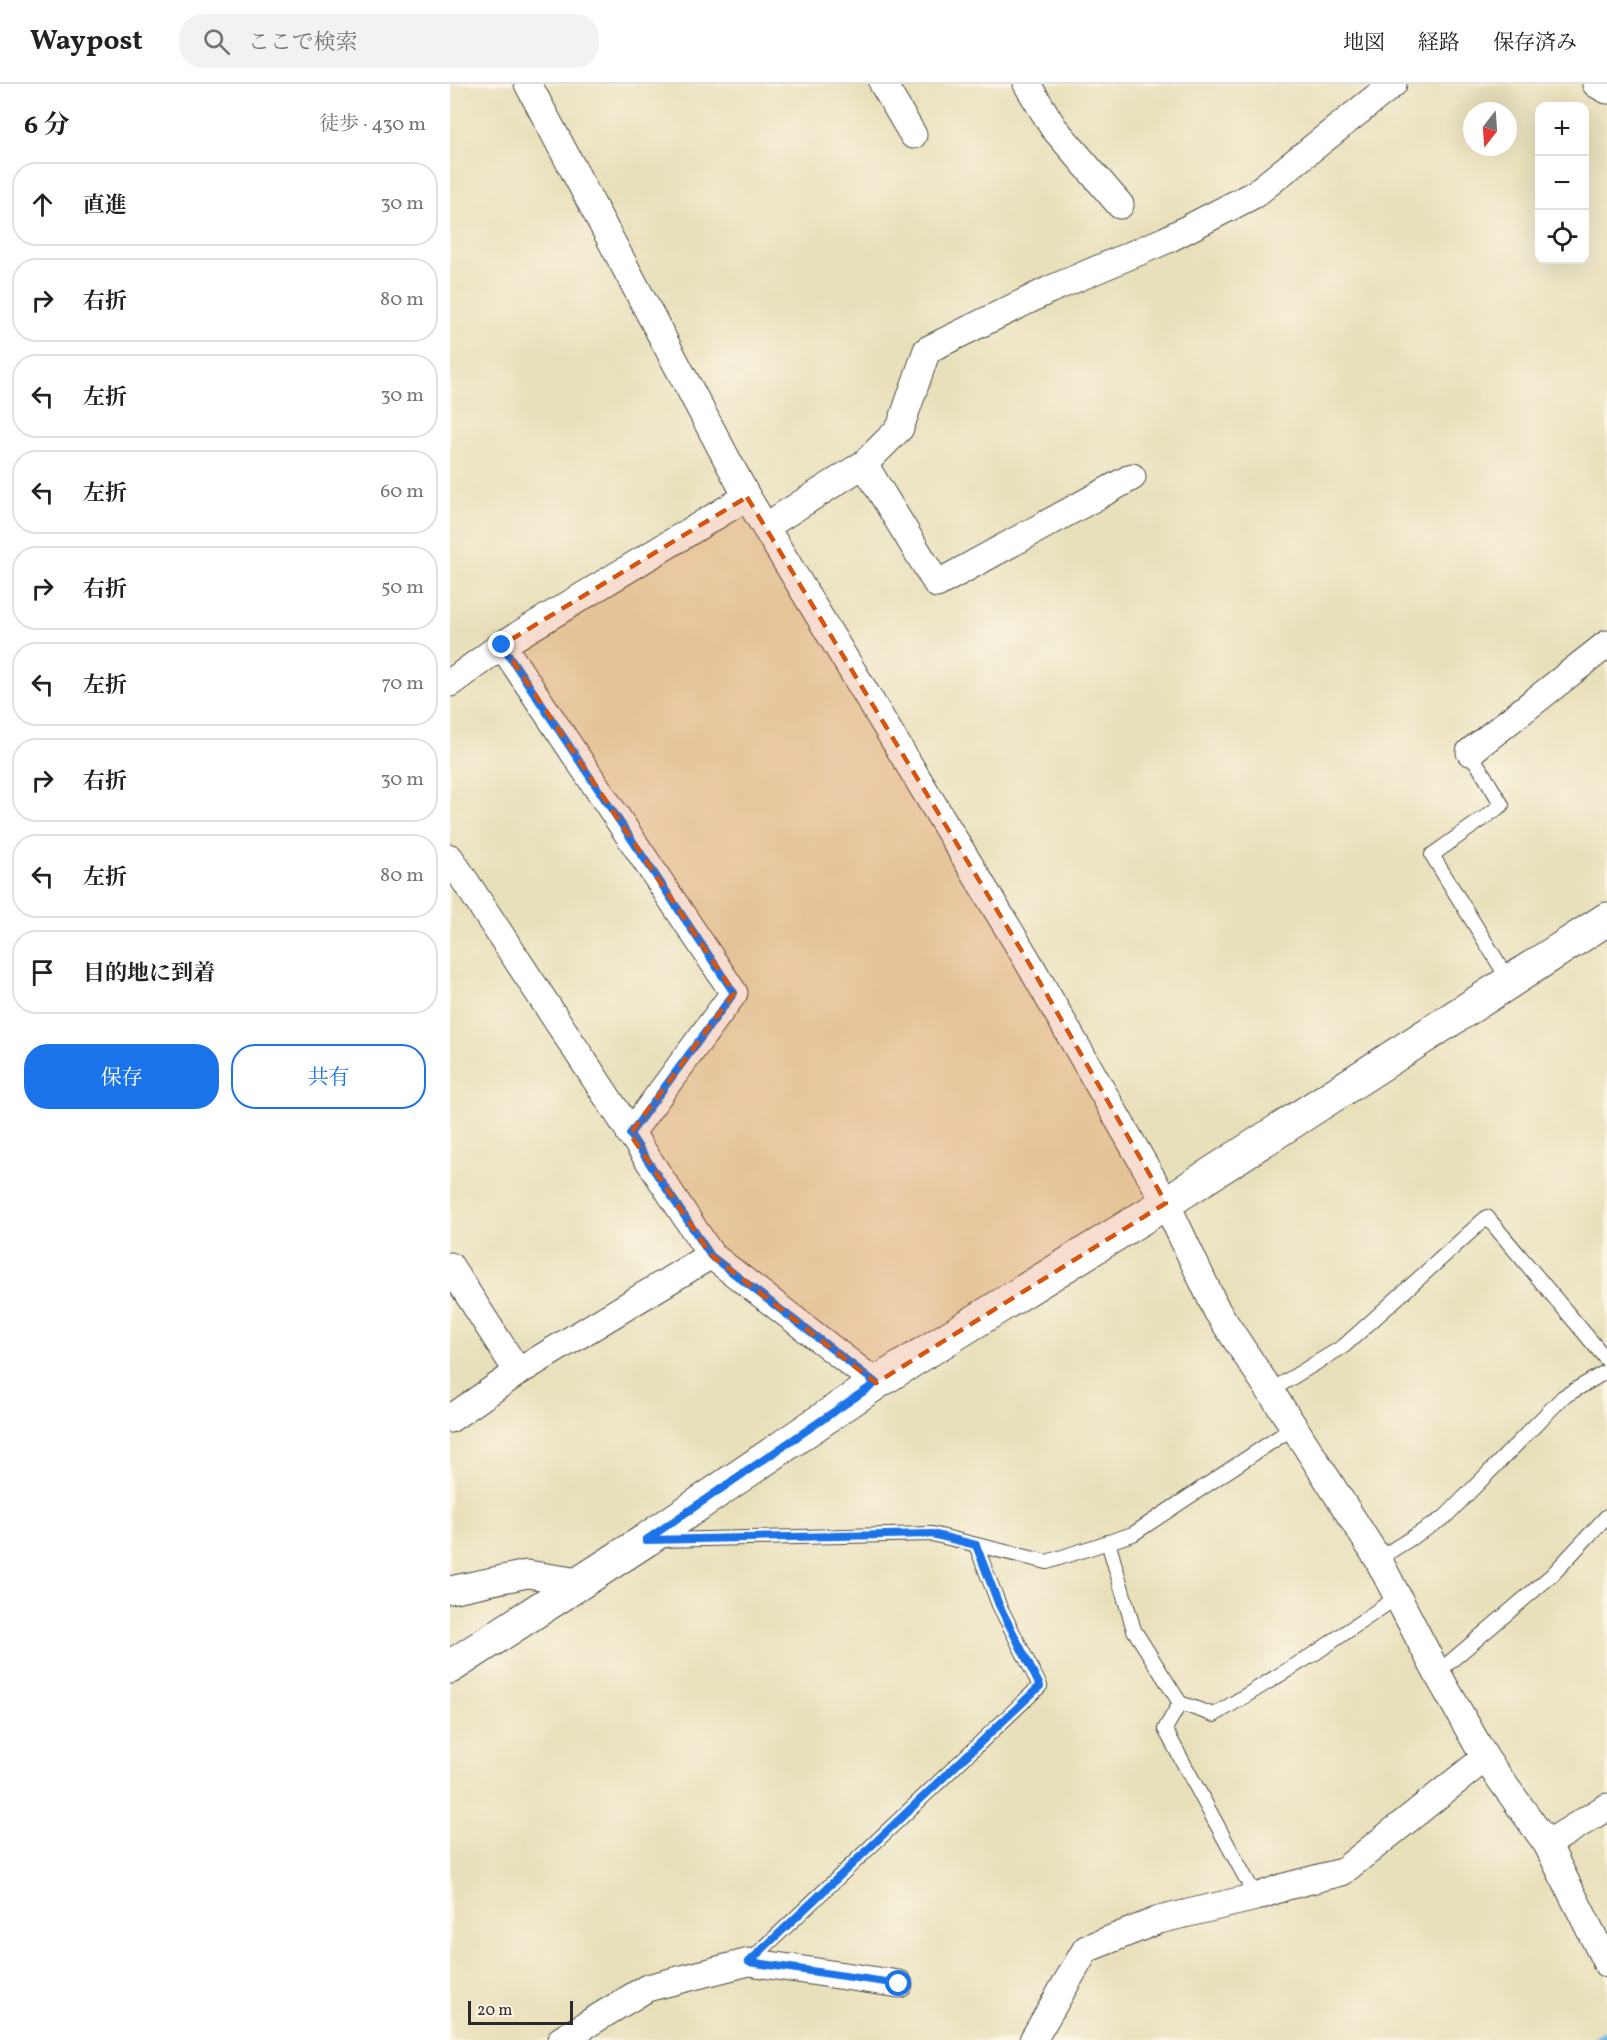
<!DOCTYPE html>
<html lang="ja">
<meta charset="utf-8">
<style>
:root{--surface:#fff;--page:#f2f2f2;--text:#222;--muted:#767676;--line:#e0e0e0;--accent:#1a73e8}
body{margin:0;font-family:Vollkorn,"Noto Serif JP",serif;background:var(--page);color:var(--text)}
.controls{position:absolute;right:18px;top:18px;display:grid;overflow:hidden;border-radius:12px;box-shadow:0 6px 24px #0002}
.controls button{width:54px;height:54px;display:grid;place-items:center;padding:0;border:0;border-bottom:2px solid var(--line);background:var(--surface);color:var(--text);font:30px sans-serif}
.compass{position:absolute;left:1013px;top:18px;width:54px;height:54px;border-radius:50%;background:var(--surface);box-shadow:0 6px 24px #0002;rotate:197deg}
.scale{position:absolute;left:18px;bottom:15px;width:105px;box-sizing:border-box;padding-left:6px;border:3px solid #2b2b2b;border-top:0;font-size:16px;line-height:21px;white-space:nowrap;color:#2b2b2b;-webkit-text-stroke:4px #fcf5e5;paint-order:stroke}
.stop{position:absolute;width:18px;height:18px;margin:-14px;border:4px solid #1a73e8;border-radius:50%;background:#fff}
.stop.end{background:#1a73e8;border-color:#fff;box-shadow:0 2px 6px #0008}
.list{margin:0;padding:0;list-style:none}
h2{display:flex;justify-content:space-between;align-items:center;height:78px;margin:0;padding:0 24px;font-size:26px}
h2 small{font-size:20px;font-weight:400;color:var(--muted)}
.list li{display:grid;grid-template-columns:39px 1fr auto;gap:18px;align-items:center;box-sizing:border-box;height:84px;margin:0 12px 12px;padding:0 12px;border:2px solid var(--line);border-radius:24px}
.list b{display:block;font-size:22px;white-space:nowrap}
.list em{font-size:20px;font-style:normal;color:var(--muted)}
.actions{display:flex;gap:12px;padding:18px 24px}
.actions a{flex:1;padding:14px 0;border:2px solid var(--accent);border-radius:24px;text-align:center;font-size:21px;color:var(--accent)}
.actions .main{background:var(--accent);color:#fff}
.icon{flex:none;width:33px;height:33px;fill:none;stroke:currentColor;stroke-width:2;stroke-linecap:round;stroke-linejoin:round}
.map{position:relative;flex:none;width:1157px;height:1956px;overflow:hidden}
header{display:flex;align-items:center;gap:36px;box-sizing:border-box;height:84px;padding:0 30px;background:var(--surface);border-bottom:2px solid var(--line)}
header strong{font-size:28px}
nav{display:flex;gap:33px;margin-inline-start:auto;font-size:21px}
.search{width:420px;height:54px;background:var(--page);display:flex;align-items:center;gap:15px;box-sizing:border-box;padding:0 21px;border-radius:24px;color:var(--muted);font-size:22px}
main{display:flex}
aside{flex:1;background:var(--surface)}
.map>svg:first-child{display:block}
.lines{fill:none;stroke-linecap:round;stroke-linejoin:round}
.stream{stroke:#6ebce9;stroke-width:10}
.service-casing{stroke:#474640;stroke-width:16}
.minor-casing{stroke:#474640;stroke-width:29}
.tertiary-casing{stroke:#474640;stroke-width:35}
.service{stroke:#fff;stroke-width:14}
.minor{stroke:#fff;stroke-width:27}
.tertiary{stroke:#fff;stroke-width:33}
.route{stroke:#1a73e8;stroke-width:8}
.marked{fill:#d5540f;fill-opacity:0.2;stroke:#d5540f;stroke-width:4.5;stroke-dasharray:12 8;stroke-linejoin:round}
</style>
<header>
<strong>Waypost</strong>
<div class="search"><svg class="icon" aria-label="search" viewBox="0 0 24 24"><circle cx="10" cy="10" r="6"/><path d="M15 15l6 6"/></svg>ここで検索</div>
<nav><a>地図</a><a>経路</a><a>保存済み</a></nav>
</header>
<main>
<aside>
<h2>6 分<small>徒歩 · 430 m</small></h2>
<ul class="list">
<li><svg class="icon" aria-label="ahead" viewBox="0 0 24 24"><path d="M12 20V5M6 11l6-6 6 6"/></svg><div><b>直進</b></div><em>30 m</em></li>
<li><svg class="icon" aria-label="right" viewBox="0 0 24 24"><path d="M7 20v-9h11M14 6l5 5-5 5"/></svg><div><b>右折</b></div><em>80 m</em></li>
<li><svg class="icon" aria-label="left" viewBox="0 0 24 24"><path d="M17 20v-9H6M10 6l-5 5 5 5"/></svg><div><b>左折</b></div><em>30 m</em></li>
<li><svg class="icon" aria-label="left" viewBox="0 0 24 24"><path d="M17 20v-9H6M10 6l-5 5 5 5"/></svg><div><b>左折</b></div><em>60 m</em></li>
<li><svg class="icon" aria-label="right" viewBox="0 0 24 24"><path d="M7 20v-9h11M14 6l5 5-5 5"/></svg><div><b>右折</b></div><em>50 m</em></li>
<li><svg class="icon" aria-label="left" viewBox="0 0 24 24"><path d="M17 20v-9H6M10 6l-5 5 5 5"/></svg><div><b>左折</b></div><em>70 m</em></li>
<li><svg class="icon" aria-label="right" viewBox="0 0 24 24"><path d="M7 20v-9h11M14 6l5 5-5 5"/></svg><div><b>右折</b></div><em>30 m</em></li>
<li><svg class="icon" aria-label="left" viewBox="0 0 24 24"><path d="M17 20v-9H6M10 6l-5 5 5 5"/></svg><div><b>左折</b></div><em>80 m</em></li>
<li><svg class="icon" aria-label="arrive" viewBox="0 0 24 24"><path d="M6 21V4h12l-3 4 3 4H6"/></svg><div><b>目的地に到着</b></div></li>
</ul>
<div class="actions"><a class="main">保存</a><a>共有</a></div>
</aside>
<div class="map">
<svg width="1157" height="1956" viewBox="0 0 1157 1956">
<rect width="100%" height="100%" fill="#fcf5e5"/>
<filter id="ink" filterUnits="userSpaceOnUse"><feTurbulence type="fractalNoise" baseFrequency=".0167" numOctaves="2"/><feDisplacementMap in="SourceGraphic" scale="12" xChannelSelector="R" yChannelSelector="G"/><feConvolveMatrix kernelMatrix="1 2 1 2 8 2 1 2 1" color-interpolation-filters="sRGB"/></filter>
<filter id="wash" filterUnits="userSpaceOnUse"><feTurbulence type="fractalNoise" baseFrequency=".008" numOctaves="4" result="noise"/><feDisplacementMap in="SourceGraphic" scale="24" xChannelSelector="R" yChannelSelector="G"/><feGaussianBlur stdDeviation="1.35" result="paint"/><feColorMatrix in="noise" values="0 0 0 0 0 0 0 0 0 0 0 0 0 0 0 0 0 1.4 0 .05"/><feComposite in="paint" operator="in"/></filter>
<g filter="url(#wash)">
<rect width="100%" height="100%" fill="#e8e0ba"/>
<g class="lines">
<!-- stream -->
<polyline class="stream" points="1149,1956 1157,1952"/>
</g>
</g>
<g filter="url(#ink)">
<g class="lines">
<defs>
<g id="service">
<polyline points="1020,668 1052,721 982,771 1060,898"/>
<polyline points="820,1307 894,1262 1037,1133 1157,1276"/>
<polyline points="210,1456 482,1450 597,1478 683,1450 844,1343"/>
<polyline points="658,1458 684,1546 730,1619 715,1645 806,1813"/>
<polyline points="928,1475 995,1433 1113,1313 1157,1287"/>
<polyline points="987,1589 1102,1491 1157,1432"/>
<polyline points="730,1619 764,1631 867,1568 947,1513"/>
<polyline points="299,1878 590,1602 549,1521 526,1461"/>
</g>
<g id="minor">
<polyline points="78,0 297,413 576,874 716,1119 767,1227 844,1343 928,1475 987,1589 1035,1674 1097,1760 1157,1880"/>
<polyline points="433,0 463,51"/>
<polyline points="577,0 603,43 670,121"/>
<polyline points="1146,0 1157,6"/>
<polyline points="414,380 450,344 477,266 599,206 716,156 805,110 943,0"/>
<polyline points="315,443 414,380 487,500 682,393"/>
<polyline points="52,561 284,909 180,1050"/>
<polyline points="0,599 52,561 297,413"/>
<polyline points="1020,668 1157,560"/>
<polyline points="0,774 261,1171 426,1299"/>
<polyline points="0,1182 68,1288"/>
<polyline points="0,1335 68,1288 261,1171"/>
<polyline points="0,1506 77,1490 130,1498"/>
<polyline points="1097,1760 1157,1723"/>
<polyline points="111,1956 197,1904 299,1878 449,1900"/>
<polyline points="583,1956 636,1865 709,1836 806,1813 834,1803 892,1788 1035,1674"/>
</g>
<polyline id="tertiary" points="0,1583 196,1456 426,1299 716,1119 1157,835"/>
</defs>
<!-- service casing -->
<use href="#service" class="service-casing"/>
<!-- minor casing -->
<use href="#minor" class="minor-casing"/>
<!-- tertiary casing -->
<use href="#tertiary" class="tertiary-casing"/>
<!-- service -->
<use href="#service" class="service"/>
<!-- minor -->
<use href="#minor" class="minor"/>
<!-- tertiary -->
<use href="#tertiary" class="tertiary"/>
</g>
</g>
<g class="lines" filter="url(#ink)">
<!-- route -->
<polyline class="route" points="52,561 284,909 180,1050 261,1172 426,1299 196,1456 482,1450 526,1461 549,1521 590,1602 299,1878 449,1900"/>
</g>
<!-- marked area -->
<path class="marked" d="M297 413 576 874 716 1119 426 1299 261 1171 180 1050 284 909 52 561Z"/>
</svg>
<div class="controls">
<button>+</button>
<button>−</button>
<button><svg class="icon" aria-label="locate" viewBox="0 0 24 24"><circle cx="12" cy="12" r="6"/><path d="M12 2v4M12 18v4M2 12h4M18 12h4"/></svg></button>
</div>
<svg class="compass" viewBox="-18 -18 36 36"><path d="M0-13l5 13h-10z" fill="#e53935"/><path d="M0 13l5-13h-10z" fill="#767676"/></svg>
<div class="scale">20 m</div>
<div class="stop" style="left:449px;top:1900px"></div>
<div class="stop end" style="left:52px;top:561px"></div>
</div>
</main>
